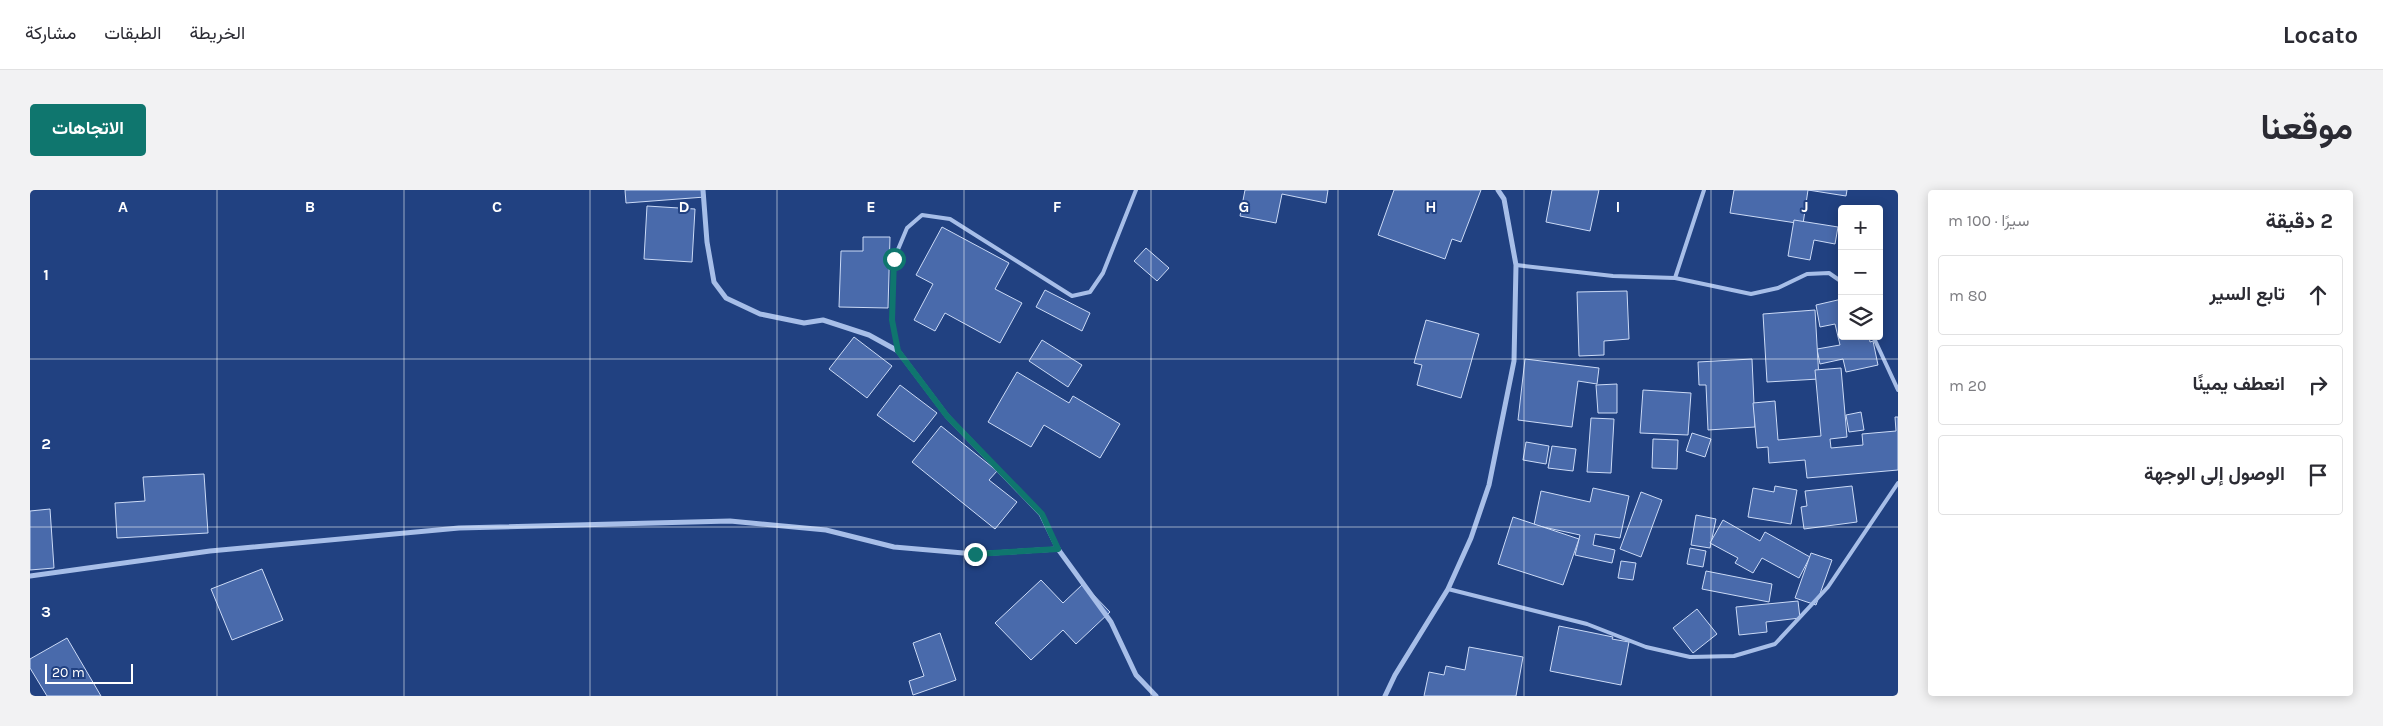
<!DOCTYPE html>
<html lang="ar">
<meta charset="utf-8">
<style>
:root{--surface:#fff;--page:#f2f2f3;--text:#2b2b33;--muted:#7c7c81;--line:#e1e1e2;--accent:#0f766e}
body{margin:0;font-family:Karla,Vazirmatn,sans-serif;background:var(--page);color:var(--text);direction:rtl}
.controls{position:absolute;right:15px;top:15px;display:grid;overflow:hidden;border-radius:5px;box-shadow:0 2px 12px #0003}
.controls button{width:45px;height:45px;display:grid;place-items:center;padding:0;border:0;border-bottom:1px solid var(--line);background:var(--surface);color:var(--text);font:25px sans-serif}
.scale{position:absolute;left:15px;bottom:12px;width:88px;box-sizing:border-box;padding-left:5px;border:2px solid #fff;border-top:0;font-size:14px;line-height:18px;white-space:nowrap;color:#fff;-webkit-text-stroke:4px #214181;paint-order:stroke}
.stop{position:absolute;width:15px;height:15px;margin:-11px;border:4px solid #0f766e;border-radius:50%;background:#fff}
.stop.end{background:#0f766e;border-color:#fff;box-shadow:0 1px 5px #0008}
.list{margin:0;padding:0;list-style:none}
h2{display:flex;justify-content:space-between;align-items:center;height:65px;margin:0;padding:0 20px;font-size:21px}
h2 small{font-size:16px;font-weight:400;color:var(--muted)}
.list li{display:grid;grid-template-columns:32px 1fr auto;gap:15px;align-items:center;box-sizing:border-box;height:80px;margin:0 10px 10px;padding:0 10px;border:1px solid var(--line);border-radius:5px}
.list b{display:block;font-size:19px;white-space:nowrap}
.list em{font-size:16px;font-style:normal;color:var(--muted)}
.icon{flex:none;width:28px;height:28px;fill:none;stroke:currentColor;stroke-width:2;stroke-linecap:round;stroke-linejoin:round}
.map{position:relative;flex:none;width:1868px;height:506px;overflow:hidden;direction:ltr;border-radius:5px}
header{display:flex;align-items:center;gap:30px;box-sizing:border-box;height:70px;padding:0 25px;background:var(--surface);border-bottom:1px solid var(--line)}
header strong{font-size:24px}
nav{display:flex;gap:28px;margin-inline-start:auto;font-size:18px}
.intro{display:flex;align-items:center;justify-content:space-between;box-sizing:border-box;height:120px;padding:0 30px}
h1{margin:0;font-size:35px}
.button{padding:12px 22px;border-radius:5px;background:var(--accent);color:#fff;font-size:18px;font-weight:700}
main{display:flex;gap:30px;padding:0 30px}
aside{flex:1;background:var(--surface);border-radius:5px;box-shadow:0 2px 12px #0003}
.map>svg:first-child{display:block}
.building{fill:#496aab;stroke:#cbdaf6}
.lines{fill:none;stroke-linecap:round;stroke-linejoin:round}
.lane{stroke:#a7bee8;stroke-width:4}
.street{stroke:#a7bee8;stroke-width:5}
.route{stroke:#0f766e;stroke-width:6}
.grid{fill:none;stroke:#fff;stroke-width:1;stroke-opacity:0.55}
.grid-label{font-size:16px;text-anchor:middle;font-weight:bold;fill:#fff;stroke:#214181;stroke-width:4;stroke-linejoin:round;paint-order:stroke}
</style>
<header>
<strong>Locato</strong>
<nav><a>الخريطة</a><a>الطبقات</a><a>مشاركة</a></nav>
</header>
<div class="intro"><h1>موقعنا</h1><a class="button">الاتجاهات</a></div>
<main>
<aside>
<h2>2 دقيقة<small>سيرًا · 100 m</small></h2>
<ul class="list">
<li><svg class="icon" aria-label="ahead" viewBox="0 0 24 24"><path d="M12 20V5M6 11l6-6 6 6"/></svg><div><b>تابع السير</b></div><em>80 m</em></li>
<li><svg class="icon" aria-label="right" viewBox="0 0 24 24"><path d="M7 20v-9h11M14 6l5 5-5 5"/></svg><div><b>انعطف يمينًا</b></div><em>20 m</em></li>
<li><svg class="icon" aria-label="arrive" viewBox="0 0 24 24"><path d="M6 21V4h12l-3 4 3 4H6"/></svg><div><b>الوصول إلى الوجهة</b></div></li>
</ul>
</aside>
<div class="map">
<svg width="1868" height="506" viewBox="0 0 1868 506">
<rect width="100%" height="100%" fill="#214181"/>
<!-- building -->
<g class="building">
<polygon points="595,0 674,0 675,7 596,13"/>
<polygon points="1215,0 1298,0 1296,13 1252,4 1246,33 1210,26"/>
<polygon points="1364,0 1451,0 1431,52 1422,49 1415,69 1348,45"/>
<polygon points="1522,0 1569,0 1560,41 1516,32"/>
<polygon points="1704,0 1817,0 1816,6 1778,0 1773,34 1700,23"/>
<polygon points="617,16 665,19 662,72 614,69"/>
<polygon points="1764,30 1808,37 1805,54 1784,50 1780,70 1758,66"/>
<polygon points="912,37 979,73 965,99 992,113 970,153 915,123 905,141 884,130 903,94 886,85"/>
<polygon points="833,47 860,47 858,118 809,117 811,61 833,61"/>
<polygon points="1116,58 1139,78 1127,91 1104,71"/>
<polygon points="1015,100 1060,123 1052,141 1006,117"/>
<polygon points="1597,101 1599,149 1574,151 1574,165 1549,166 1547,102"/>
<polygon points="1812,109 1812,146 1839,146 1840,152 1843,151 1848,175 1816,182 1813,169 1790,174 1787,159 1810,155 1805,134 1790,137 1786,115"/>
<polygon points="1785,120 1789,189 1737,192 1733,124"/>
<polygon points="1396,130 1449,144 1431,208 1387,195 1392,175 1384,173"/>
<polygon points="824,147 862,176 837,208 799,179"/>
<polygon points="1012,150 1052,175 1038,197 999,171"/>
<polygon points="1495,169 1569,178 1567,194 1548,191 1542,237 1488,230"/>
<polygon points="1722,169 1725,237 1678,240 1676,195 1669,195 1668,172"/>
<polygon points="1811,178 1817,247 1800,249 1801,258 1833,255 1832,244 1866,241 1865,227 1868,227 1868,280 1777,288 1775,270 1739,273 1738,257 1727,258 1723,213 1745,211 1748,250 1791,246 1785,180"/>
<polygon points="987,182 1039,213 1043,206 1090,234 1070,268 1014,235 1001,257 958,232"/>
<polygon points="1587,194 1587,223 1568,223 1566,195"/>
<polygon points="870,195 907,223 884,252 847,225"/>
<polygon points="1613,200 1661,203 1658,245 1610,243"/>
<polygon points="1831,222 1834,240 1819,242 1816,225"/>
<polygon points="1561,228 1584,229 1581,283 1557,282"/>
<polygon points="911,236 967,281 959,290 987,312 965,339 882,272"/>
<polygon points="1662,243 1681,249 1675,267 1656,261"/>
<polygon points="1623,249 1648,250 1647,279 1622,278"/>
<polygon points="1496,252 1519,256 1516,274 1493,270"/>
<polygon points="1522,256 1546,259 1543,281 1518,278"/>
<polygon points="174,284 178,343 87,348 85,313 115,311 113,287"/>
<polygon points="1745,296 1767,300 1761,334 1718,327 1723,298 1744,302"/>
<polygon points="1822,296 1827,332 1774,339 1771,317 1777,316 1775,301"/>
<polygon points="1563,298 1599,306 1590,348 1565,344 1563,355 1585,360 1582,373 1545,365 1550,345 1504,335 1511,301 1560,312"/>
<polygon points="1611,302 1632,310 1611,367 1590,359"/>
<polygon points="20,319 24,378 0,380 0,321"/>
<polygon points="1666,325 1686,329 1680,358 1661,355"/>
<polygon points="1483,327 1549,349 1533,395 1468,374"/>
<polygon points="1693,330 1730,351 1735,342 1780,367 1769,388 1732,368 1723,383 1705,373 1708,368 1680,353"/>
<polygon points="1660,358 1676,361 1673,377 1657,374"/>
<polygon points="1781,363 1802,370 1786,415 1765,408"/>
<polygon points="1591,371 1606,373 1603,390 1588,388"/>
<polygon points="232,379 253,430 202,450 181,399"/>
<polygon points="1676,381 1742,394 1739,412 1672,399"/>
<polygon points="1011,390 1033,413 1053,394 1080,422 1046,454 1033,440 1001,470 965,433"/>
<polygon points="1768,411 1770,428 1736,432 1737,442 1709,445 1706,417"/>
<polygon points="1667,419 1687,444 1663,463 1643,438"/>
<polygon points="1529,436 1583,447 1582,449 1599,452 1591,495 1520,481"/>
<polygon points="910,443 926,490 883,505 879,491 894,486 883,453"/>
<polygon points="37,448 71,506 17,506 0,478 0,469"/>
<polygon points="1439,457 1493,467 1486,506 1394,506 1399,482 1414,485 1416,476 1435,480"/>
</g>
<g class="lines">
<!-- lane -->
<g class="lane">
<polyline points="1486,75 1583,86 1645,88 1721,104 1748,98 1777,84 1799,83 1812,92"/>
<polyline points="1645,88 1674,0"/>
<polyline points="1843,146 1868,200"/>
<polyline points="868,161 862,130 864,69 877,38 892,25 920,29 1042,106 1060,102 1073,83 1106,0"/>
<polyline points="1418,399 1557,434 1616,457 1660,467 1704,466 1745,454 1798,397 1868,293"/>
</g>
<!-- street -->
<g class="street">
<polyline points="673,0 677,52 684,92 696,108 730,124 774,133 793,130 839,145 868,161 917,226 1011,324 1028,359 1081,432 1106,485 1126,506"/>
<polyline points="0,386 180,361 429,338 700,331 796,340 864,357 945,364 1028,359"/>
<polyline points="1355,506 1365,485 1418,399 1441,348 1459,295 1484,171 1486,75 1474,9 1468,0"/>
</g>
</g>
<g class="lines">
<!-- route -->
<polyline class="route" points="864,69 862,130 868,161 917,226 1012,324 1028,359 945,364"/>
</g>
<!-- grid -->
<path class="grid" d="M187 0V506M374 0V506M560 0V506M747 0V506M934 0V506M1121 0V506M1308 0V506M1494 0V506M1681 0V506M0 169H1868M0 337H1868"/>
<g class="grid-label">
<text x="93" y="22">A</text>
<text x="280" y="22">B</text>
<text x="467" y="22">C</text>
<text x="654" y="22">D</text>
<text x="841" y="22">E</text>
<text x="1027" y="22">F</text>
<text x="1214" y="22">G</text>
<text x="1401" y="22">H</text>
<text x="1588" y="22">I</text>
<text x="1775" y="22">J</text>
<text x="16" y="90">1</text>
<text x="16" y="259">2</text>
<text x="16" y="427">3</text>
</g>
</svg>
<div class="controls">
<button>+</button>
<button>−</button>
<button><svg class="icon" aria-label="layers" viewBox="0 0 24 24"><path d="M12 4l9 5-9 5-9-5zM3 14l9 5 9-5"/></svg></button>
</div>
<div class="scale">20 m</div>
<div class="stop" style="left:864px;top:69px"></div>
<div class="stop end" style="left:945px;top:364px"></div>
</div>
</main>
